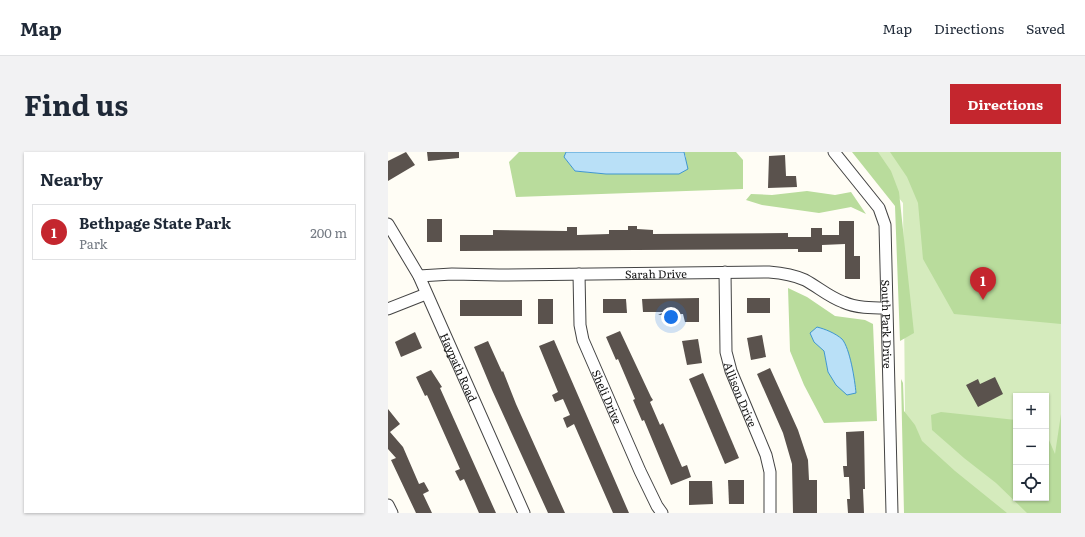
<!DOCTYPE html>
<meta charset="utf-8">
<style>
:root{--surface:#fff;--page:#f2f2f3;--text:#1f2937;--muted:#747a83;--line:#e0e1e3;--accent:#c4262e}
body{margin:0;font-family:Literata,serif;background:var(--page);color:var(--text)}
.controls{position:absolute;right:12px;bottom:12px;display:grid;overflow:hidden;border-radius:0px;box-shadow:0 1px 3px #0004}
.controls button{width:36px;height:36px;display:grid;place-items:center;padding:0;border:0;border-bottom:1px solid var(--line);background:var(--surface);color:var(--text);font:20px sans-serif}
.you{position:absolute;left:283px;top:165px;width:14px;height:14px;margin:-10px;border:3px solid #fff;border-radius:50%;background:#1a73e8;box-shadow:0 0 0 6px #1a73e833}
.badge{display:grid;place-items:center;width:26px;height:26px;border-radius:50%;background:var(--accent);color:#fff;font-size:13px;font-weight:700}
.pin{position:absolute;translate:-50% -33px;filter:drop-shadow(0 1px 2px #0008)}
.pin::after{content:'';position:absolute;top:21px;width:14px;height:12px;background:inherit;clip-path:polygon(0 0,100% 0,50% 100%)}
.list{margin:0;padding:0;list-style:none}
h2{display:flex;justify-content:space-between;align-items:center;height:52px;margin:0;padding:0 16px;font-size:17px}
h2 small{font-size:13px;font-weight:400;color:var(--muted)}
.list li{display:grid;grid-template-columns:26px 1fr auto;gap:12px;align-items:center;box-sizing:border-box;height:56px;margin:0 8px 8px;padding:0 8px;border:1px solid var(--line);border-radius:0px}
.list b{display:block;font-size:15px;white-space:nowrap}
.list p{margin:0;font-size:13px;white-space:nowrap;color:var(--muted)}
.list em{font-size:13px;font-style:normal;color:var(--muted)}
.icon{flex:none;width:22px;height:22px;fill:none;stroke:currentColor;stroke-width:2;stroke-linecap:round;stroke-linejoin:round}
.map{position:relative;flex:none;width:673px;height:361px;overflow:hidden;border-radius:0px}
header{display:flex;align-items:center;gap:24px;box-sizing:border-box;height:56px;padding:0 20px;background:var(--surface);border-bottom:1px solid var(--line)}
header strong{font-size:19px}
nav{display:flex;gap:22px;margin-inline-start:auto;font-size:14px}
.intro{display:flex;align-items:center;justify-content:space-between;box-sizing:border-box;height:96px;padding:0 24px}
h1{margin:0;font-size:28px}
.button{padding:10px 18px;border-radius:0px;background:var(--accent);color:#fff;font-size:14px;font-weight:700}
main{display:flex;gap:24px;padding:0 24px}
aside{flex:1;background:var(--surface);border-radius:0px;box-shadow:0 1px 3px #0004}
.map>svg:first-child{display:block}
.green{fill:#d5ebbd;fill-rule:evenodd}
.forest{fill:#b9dc9c;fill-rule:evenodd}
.water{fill:#b9e0f7;stroke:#3f96cf}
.building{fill:#5a524d}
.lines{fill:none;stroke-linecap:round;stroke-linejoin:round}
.minor-casing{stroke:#444;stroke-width:13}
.minor{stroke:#fff;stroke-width:11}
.labels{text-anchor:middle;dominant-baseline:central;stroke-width:4;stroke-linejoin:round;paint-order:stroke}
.street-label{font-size:11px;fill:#111;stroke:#fff}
</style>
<header>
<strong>Map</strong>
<nav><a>Map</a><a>Directions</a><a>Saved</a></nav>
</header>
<div class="intro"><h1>Find us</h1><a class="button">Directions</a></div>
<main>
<aside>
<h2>Nearby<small></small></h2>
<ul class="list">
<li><span class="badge">1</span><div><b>Bethpage State Park</b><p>Park</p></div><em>200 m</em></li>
</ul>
</aside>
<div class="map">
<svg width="673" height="361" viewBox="0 0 673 361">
<rect width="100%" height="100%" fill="#fffdf5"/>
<!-- green -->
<path class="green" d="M473 0H673V361H518L515 51ZM628 244H658V346H628Z"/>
<!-- forest -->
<g class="forest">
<polygon points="131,0 178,0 176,5 187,19 218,22 291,22 298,5 296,0 348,0 355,8 355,37 128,45 121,10"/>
<polygon points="464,0 490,0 503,19 511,40 526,181 512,189 507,54"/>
<polygon points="502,0 673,0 673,172 566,162 535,107 530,51 519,25"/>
<polygon points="419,39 447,43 463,40 478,62 463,55 431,61 374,53 358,48 363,42 384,43"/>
<path d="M400 136 419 145 447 164 477 168 485 172 489 269 436 271 416 233 402 199ZM454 188 466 223 440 220 436 199Z"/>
<polygon points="513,227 515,231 516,259 527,273 534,289 567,319 619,361 516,361"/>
<polygon points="553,260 628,268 628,346 658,346 658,281 667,302 673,262 673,361 639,361 608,331 576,306 544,278 543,263"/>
</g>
<!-- water -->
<g class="water">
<polygon points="178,0 296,0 300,17 291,22 218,22 187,19 176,5"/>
<path d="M429 175C437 177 447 181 454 187 462 196 467 229 468 241L459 243 448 233 440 220 436 199 426 190 422 181Z"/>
</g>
<!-- building -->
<g class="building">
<polygon points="18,0 27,13 0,29 0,9"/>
<polygon points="39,0 71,0 71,6 40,9"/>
<polygon points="397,3 398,24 408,24 409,35 380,36 381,4"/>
<rect x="39" y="67" width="15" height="23"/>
<polygon points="451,69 466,69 466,104 472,104 472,127 457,127 457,92 434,93 434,100 410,100 410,97 72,99 72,83 105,83 105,78 179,79 179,75 189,75 189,83 221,82 221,78 240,78 240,74 249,74 249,77 265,78 265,82 400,81 400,85 423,85 423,76 434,76 434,83 451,83"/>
<polygon points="311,146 311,170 297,170 295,162 270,163 276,160 255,160 254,147"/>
<rect x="359" y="146" width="23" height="15"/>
<rect x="150" y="147" width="15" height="25"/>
<polygon points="215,147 238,147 239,161 215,161"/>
<rect x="72" y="148" width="62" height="16"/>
<polygon points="232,179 263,245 265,248 262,250 272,273 275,271 294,315 299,313 303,325 283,333 256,268 254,269 245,248 247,247 230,207 228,208 218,185"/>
<polygon points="27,180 34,196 13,205 7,190"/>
<polygon points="374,183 378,205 363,208 359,186"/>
<polygon points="310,187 314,211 299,213 294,189"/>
<polygon points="166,188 189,241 241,361 225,361 186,272 179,276 175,266 182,263 175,247 167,250 164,243 170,240 151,194"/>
<polygon points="100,189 114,220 115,219 128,252 177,361 160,361 104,238 86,195"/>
<polygon points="382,216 410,278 420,308 421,328 429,328 429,361 405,361 404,312 395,281 369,222"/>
<polygon points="43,218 54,235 52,236 108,361 91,361 76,327 72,329 67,319 72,317 39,243 37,244 28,225"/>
<polygon points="315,221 351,306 337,312 301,227"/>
<polygon points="607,225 615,242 590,255 578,233 590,227 592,232"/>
<polygon points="0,257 12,272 2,280 15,295 31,332 36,330 41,339 35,342 44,361 28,361 3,308 8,306 0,297"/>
<polygon points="476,279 477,337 475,337 476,361 460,361 459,347 462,347 461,325 456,325 455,314 459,314 458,280"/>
<polygon points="340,328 356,328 356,352 341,352"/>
<polygon points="301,329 324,329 325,352 301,353"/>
</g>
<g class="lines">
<defs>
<g id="minor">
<path id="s1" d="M446 0 491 56 497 73 504 361"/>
<path id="s2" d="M0 72 31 124 136 361"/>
<path id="s3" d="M337 120 338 200 343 219 378 303 382 320V361"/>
<path id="s4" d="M191 122 192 173 195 188 252 319 269 354 274 361"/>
<path id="s5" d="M31 124 64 122 111 123 381 120C394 121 406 123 417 128 430 135 441 145 455 150 468 156 484 156 498 156"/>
<polyline points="0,157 38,142"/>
<polyline points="0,353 4,361"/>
</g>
</defs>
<!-- minor casing -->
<use href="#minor" class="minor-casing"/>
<!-- minor -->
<use href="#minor" class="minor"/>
</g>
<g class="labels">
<!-- street labels -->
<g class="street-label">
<text stroke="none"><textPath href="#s5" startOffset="237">Sarah Drive</textPath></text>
<text stroke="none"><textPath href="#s1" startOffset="189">South Park Drive</textPath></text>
<text stroke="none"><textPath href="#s2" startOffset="160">Haypath Road</textPath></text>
<text stroke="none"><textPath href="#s3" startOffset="125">Allison Drive</textPath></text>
<text stroke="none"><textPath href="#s4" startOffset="128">Sheli Drive</textPath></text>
</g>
</g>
</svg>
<div class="controls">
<button>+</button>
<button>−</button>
<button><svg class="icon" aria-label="locate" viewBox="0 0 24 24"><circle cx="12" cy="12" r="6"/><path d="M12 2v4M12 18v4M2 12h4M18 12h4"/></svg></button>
</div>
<div class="you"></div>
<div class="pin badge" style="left:595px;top:148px">1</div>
</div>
</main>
